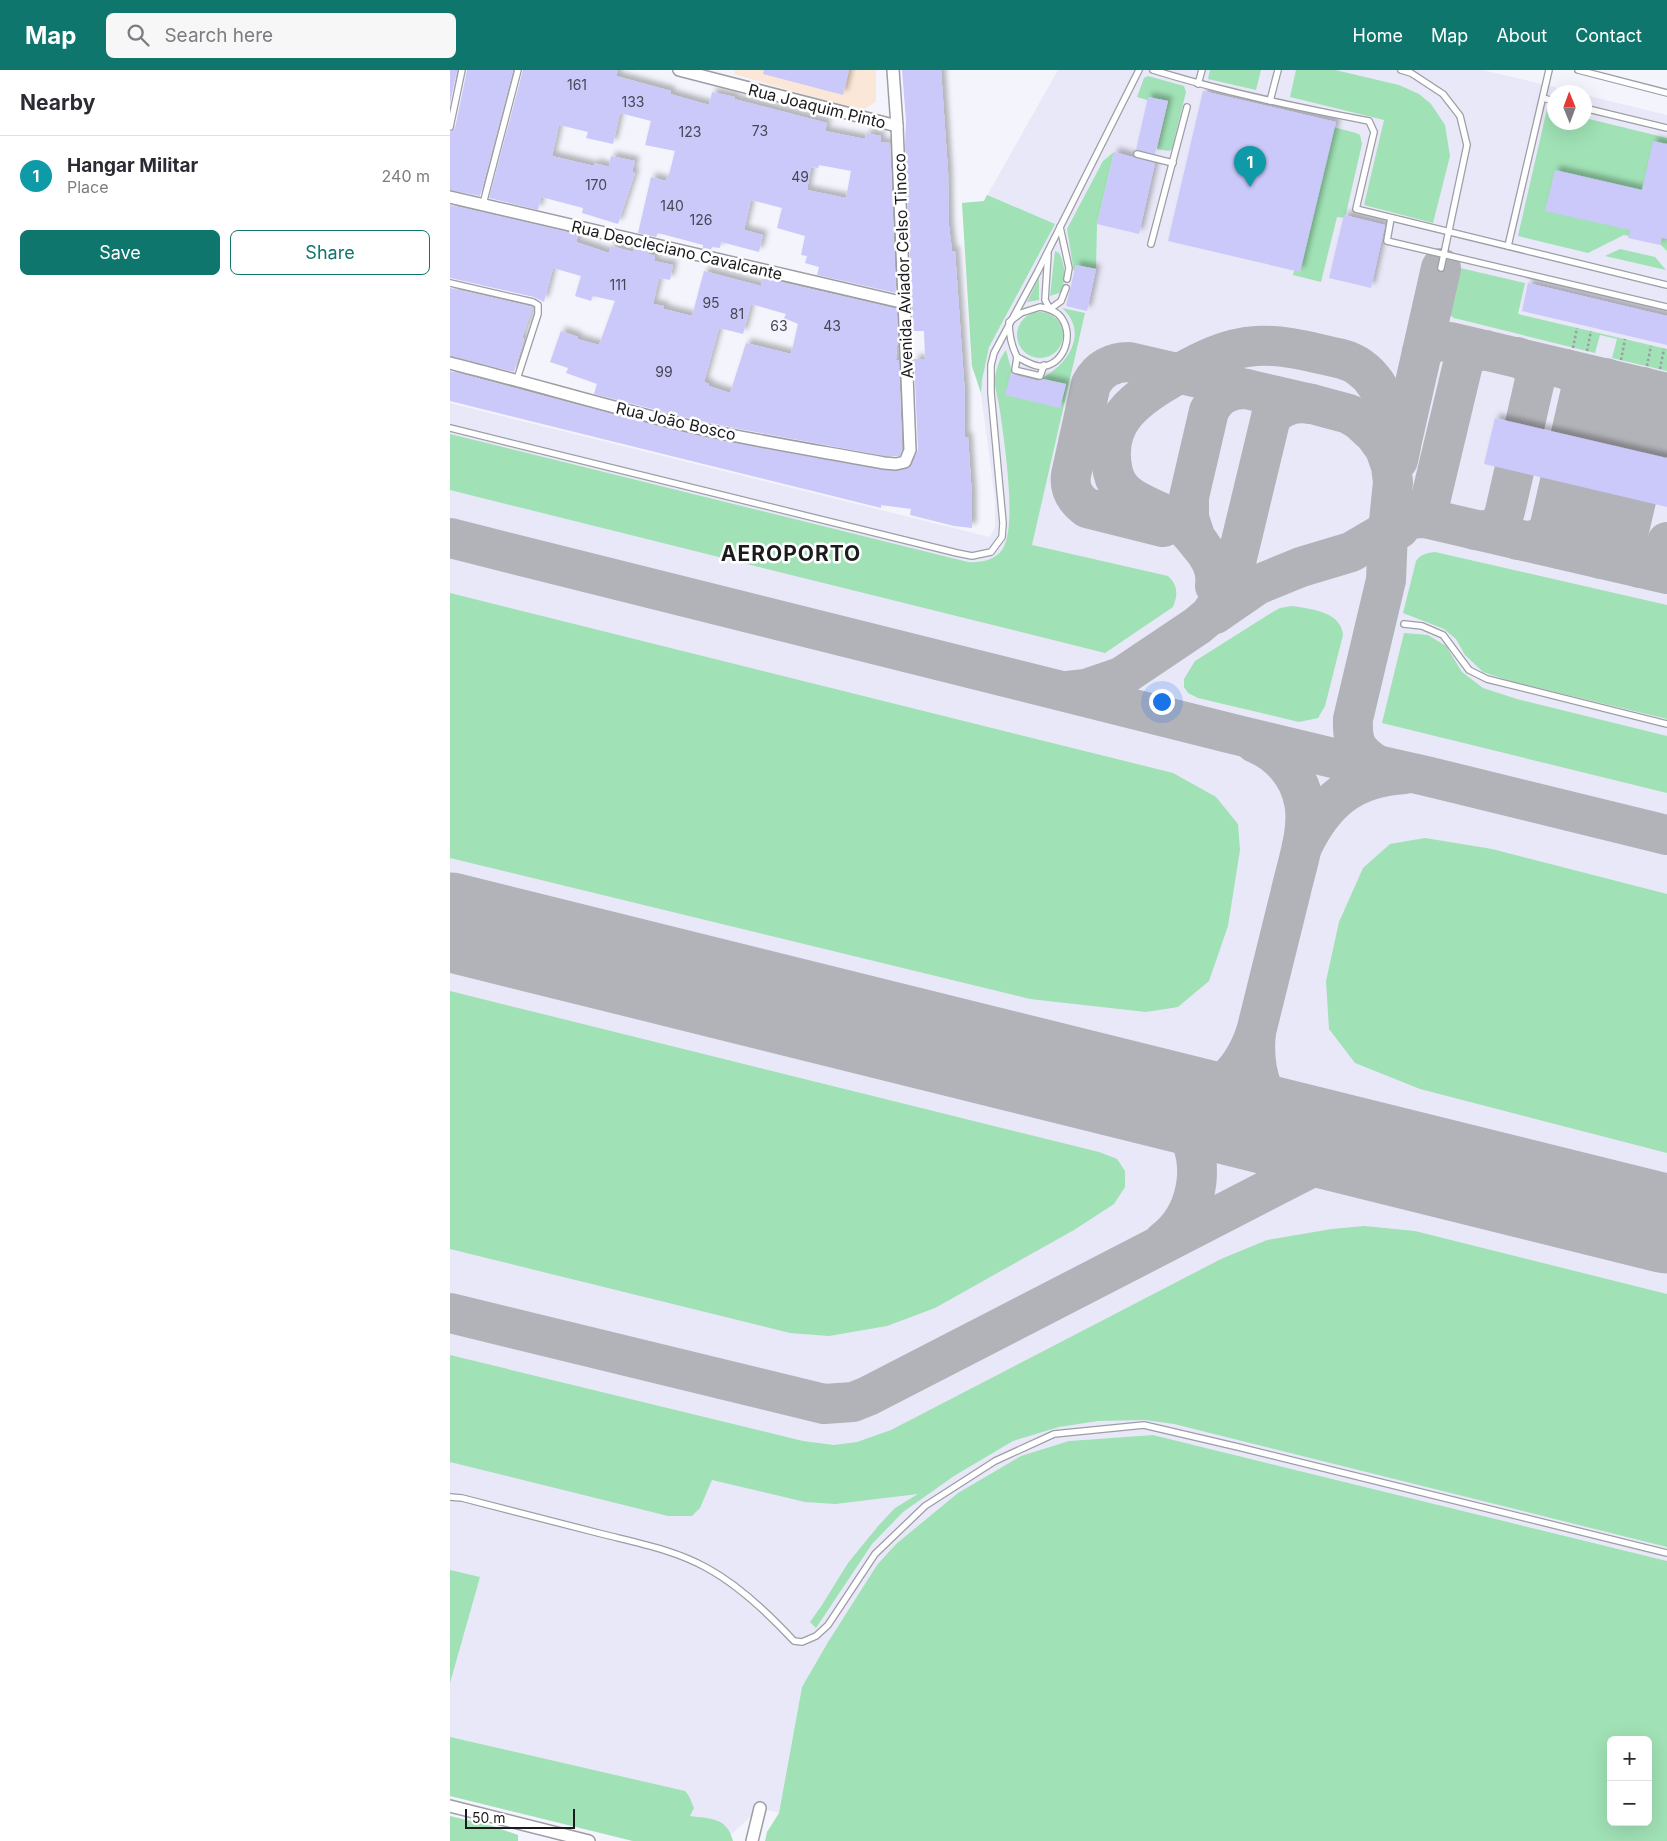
<!DOCTYPE html>
<meta charset="utf-8">
<style>
:root{--surface:#fff;--page:#f7f7f7;--text:#2b2b33;--muted:#7c7c81;--line:#e1e1e2;--accent:#0f766e}
body{margin:0;font-family:Inter,sans-serif;background:var(--page);color:var(--text)}
.controls{position:absolute;right:15px;bottom:15px;display:grid;overflow:hidden;border-radius:8px;box-shadow:0 5px 20px #0002}
.controls button{width:45px;height:45px;display:grid;place-items:center;padding:0;border:0;border-bottom:1px solid var(--line);background:var(--surface);color:var(--text);font:25px sans-serif}
.compass{position:absolute;left:1097px;top:15px;width:45px;height:45px;border-radius:50%;background:var(--surface);box-shadow:0 5px 20px #0002;rotate:359deg}
.scale{position:absolute;left:15px;bottom:12px;width:110px;box-sizing:border-box;padding-left:5px;border:2px solid #1b1b1e;border-top:0;font-size:14px;line-height:18px;white-space:nowrap;color:#1b1b1e;-webkit-text-stroke:4px #fff;paint-order:stroke}
.you{position:absolute;left:711px;top:631px;width:18px;height:18px;margin:-12px;border:4px solid #fff;border-radius:50%;background:#1a73e8;box-shadow:0 0 0 8px #1a73e833}
.badge{display:grid;place-items:center;width:32px;height:32px;border-radius:50%;background:var(--accent);color:#fff;font-size:16px;font-weight:700}
.pin{position:absolute;translate:-50% -41px;filter:drop-shadow(0 1px 2px #0008)}
.pin::after{content:'';position:absolute;top:26px;width:18px;height:15px;background:inherit;clip-path:polygon(0 0,100% 0,50% 100%)}
.list{margin:0;padding:0;list-style:none}
h2{display:flex;justify-content:space-between;align-items:center;height:65px;margin:0;padding:0 20px;font-size:21px}
h2 small{font-size:16px;font-weight:400;color:var(--muted)}
.list li{display:grid;grid-template-columns:32px 1fr auto;gap:15px;align-items:center;box-sizing:border-box;height:80px;padding:0 20px;border-top:1px solid var(--line)}
.list b{display:block;font-size:19px;white-space:nowrap}
.list p{margin:0;font-size:16px;white-space:nowrap;color:var(--muted)}
.list em{font-size:16px;font-style:normal;color:var(--muted)}
.actions{display:flex;gap:10px;padding:15px 20px}
.actions a{flex:1;padding:11px 0;border:1px solid var(--accent);border-radius:8px;text-align:center;font-size:18px;color:var(--accent)}
.actions .main{background:var(--accent);color:#fff}
.icon{flex:none;width:28px;height:28px;fill:none;stroke:currentColor;stroke-width:2;stroke-linecap:round;stroke-linejoin:round}
.map{position:relative;flex:none;width:1217px;height:1771px;overflow:hidden}
header{display:flex;align-items:center;gap:30px;box-sizing:border-box;height:70px;padding:0 25px;background:var(--accent);color:#fff}
header strong{font-size:24px}
nav{display:flex;gap:28px;margin-inline-start:auto;font-size:18px}
.search{width:350px;height:45px;background:var(--page);display:flex;align-items:center;gap:12px;box-sizing:border-box;padding:0 18px;border-radius:8px;color:var(--muted);font-size:19px}
main{display:flex}
aside{flex:1;background:var(--surface)}
.map>svg:first-child{display:block}
.built{fill:#e9e8f8}
.education{fill:#fbe7d8}
.green{fill:#a0e1b5;fill-rule:evenodd}
.lines{fill:none;stroke-linecap:round;stroke-linejoin:round}
.taxiway{stroke:#b2b2b9;stroke-width:40}
.runway{stroke:#b2b2b9;stroke-width:99}
.building{fill:#cbc9fa;fill-rule:evenodd;filter:url(#shadow)}
.service-casing{stroke:#9d9da5;stroke-width:8}
.minor-casing{stroke:#9d9da5;stroke-width:14}
.path{stroke:#9d9da3;stroke-width:2.5;stroke-dasharray:2.5 2.5;stroke-linecap:butt}
.service{stroke:#fff;stroke-width:5.5}
.minor{stroke:#fff;stroke-width:11}
.labels{text-anchor:middle;dominant-baseline:central;stroke-width:5;stroke-linejoin:round;paint-order:stroke}
.number-label{font-size:14px;fill:#474655}
.street-label{font-size:16px;fill:#1b1b1e;stroke:#fff}
.district-label{font-size:21px;font-weight:bold;letter-spacing:1px;fill:#1b1b1e;stroke:#fff}
</style>
<header>
<strong>Map</strong>
<div class="search"><svg class="icon" aria-label="search" viewBox="0 0 24 24"><circle cx="10" cy="10" r="6"/><path d="M15 15l6 6"/></svg>Search here</div>
<nav><a>Home</a><a>Map</a><a>About</a><a>Contact</a></nav>
</header>
<main>
<aside>
<h2>Nearby<small></small></h2>
<ul class="list">
<li><span class="badge" style="background:#0f9aa8">1</span><div><b>Hangar Militar</b><p>Place</p></div><em>240 m</em></li>
</ul>
<div class="actions"><a class="main">Save</a><a>Share</a></div>
</aside>
<div class="map">
<svg width="1217" height="1771" viewBox="0 0 1217 1771">
<defs>
<filter id="shadow"><feDropShadow dx="4.5" dy="-4.5" stdDeviation="2.5" flood-color="#0004"/></filter>
</defs>
<rect width="100%" height="100%" fill="#f4f4fd"/>
<!-- built -->
<polygon class="built" points="608,0 1033,0 1125,22 1104,22 1104,52 1134,52 1135,25 1217,45 1217,1491 703,1365 619,1371 427,1495 378,1572 352,1617 329,1743 310,1738 274,1771 183,1771 0,1726 0,333 540,467 545,457 545,430 531,323 522,296 512,133 534,131"/>
<!-- education -->
<polygon class="education" points="285,0 426,0 426,32 411,41 284,4"/>
<!-- green -->
<g class="green">
<polygon points="760,0 811,0 806,20 758,9"/>
<polygon points="846,0 885,0 949,15 969,24 981,34 995,55 1000,86 983,153 914,135 934,50 840,27"/>
<polygon points="698,6 734,16 736,22 722,79 719,81 707,79 718,31 699,27 697,30 687,27 694,8"/>
<polygon points="1097,39 1104,41 1104,52 1134,52 1135,48 1217,68 1217,181 1208,172 1174,165 1138,183 1068,166"/>
<polygon points="879,56 906,63 910,65 912,74 895,148 887,147 871,212 843,205"/>
<polygon points="664,82 647,154 646,199 626,195 624,202 617,159 653,91"/>
<polygon points="537,125 605,154 539,277 532,310 531,323 522,296 512,133 534,131"/>
<polygon points="1170,179 1205,187 1216,200 1155,186"/>
<path d="M605 181 609 183C616 196 615 208 612 222L600 226Z"/>
<polygon points="1006,197 1075,213 1068,244 1217,279 1217,301 1162,288 1167,269 1150,265 1145,283 1004,248 997,243 997,238"/>
<polygon points="589,208 589,230 577,232"/>
<path d="M612 238 635 243 582 475 718 506C728 515 728 525 723 537L655 583 0 420V364L518 492C530 493 545 490 552 480 568 458 554 370 550 341 549 331 545 321 545 311 545 301 550 287 556 280L562 302 556 325 610 337 616 314 590 309C617 296 640 263 612 238Z"/>
<circle cx="590" cy="265" r="23"/>
<path d="M985 482 1217 535V649L1060 611 1033 602 1015 585 1006 569 994 559 953 543 966 491C971 484 977 483 985 482Z"/>
<polygon points="0,523 723,703 766,727 788,754 790,780 778,856 759,911 728,937 696,942 580,929 0,788"/>
<path d="M842 536C860 539 891 541 893 565L875 636 868 648 849 652 748 628 738 623 734 617V609L745 591 821 543 830 538Z"/>
<polygon points="954,563 978,565 996,576 1012,602 1033,618 1067,629 1217,666 1217,723 932,653"/>
<polygon points="975,768 1042,779 1217,824 1217,1083 970,1019 905,993 879,959 876,911 889,852 913,798 940,774"/>
<polygon points="0,921 649,1082 667,1089 675,1101 675,1117 664,1134 624,1160 485,1238 437,1256 379,1266 340,1263 0,1179"/>
<polygon points="914,1156 965,1161 1217,1224 1217,1477 724,1354 695,1350 648,1351 609,1357 563,1371 504,1406 453,1442 422,1474 366,1558 360,1552 372,1535 398,1493 429,1455 445,1438 468,1424 385,1434 355,1432 262,1410 250,1438 242,1446 218,1446 0,1392 0,1285 353,1371 384,1375 407,1372 441,1360 771,1189 817,1170 882,1159"/>
<path d="M703 1365 1217 1491V1771H315L317 1762 329 1743 352 1617 378 1572 427 1495 446 1474 508 1423 571 1386 619 1371ZM1161 1670H1198V1752H1161Z"/>
<polygon points="0,1500 30,1507 0,1613"/>
<path d="M0 1667 235 1721 239 1726 244 1738 240 1746C261 1749 277 1747 283 1771H183L0 1726Z"/>
<polygon points="0,1746 42,1756 68,1765 68,1771 0,1771"/>
</g>
<g class="lines">
<!-- taxiway -->
<g class="taxiway">
<path d="M972 282C980 273 987 270 1000 272L1217 323"/>
<polyline points="951,375 991,198"/>
<path d="M713 457 637 438C625 429 619 420 621 405L641 314C649 299 662 292 679 292L861 334"/>
<path d="M949 459C956 449 963 448 975 448L1217 504"/>
<path d="M1025 460C1040 462 1051 457 1055 441L1085 310C1084 297 1078 292 1067 287"/>
<polyline points="0,468 783,664 883,688 927,695 976,706 1217,765"/>
<path d="M1068 470C1083 472 1094 470 1100 455L1131 320C1130 309 1125 304 1116 299"/>
<path d="M750 474 746 469 739 448V427L759 341C767 325 779 319 797 319"/>
<path d="M1110 479C1125 481 1133 476 1139 462L1169 331C1169 320 1165 315 1156 308"/>
<path d="M1151 489C1168 490 1174 481 1178 465L1207 341C1208 329 1203 322 1193 317"/>
<path d="M1190 498C1207 499 1213 488 1217 472"/>
<path d="M765 516C767 500 761 488 750 475 741 464 733 454 720 447 699 435 669 430 663 402 651 351 687 328 725 306 751 291 776 278 806 276 835 274 864 283 892 289 922 297 934 325 944 352 947 359 951 367 951 375 951 379 949 385 948 390"/>
<path d="M765 544 807 515 851 497 901 482 976 438 980 432 1013 294C1018 284 1025 281 1035 280"/>
<path d="M617 621 636 619 671 607 747 556 759 546 770 531 781 513 821 347 830 339 842 334 852 333 862 334 899 344 909 350 925 365 935 379 941 396 943 412 938 461 936 510 903 649C902 673 906 682 927 695"/>
<path d="M852 777C874 731 902 707 955 704"/>
<path d="M806 962C802 1000 812 1039 848 1059L918 1079"/>
<path d="M681 1021C695 1024 711 1028 726 1028 770 1027 793 1000 806 962 817 916 829 871 840 825 846 797 860 760 854 732 849 705 830 683 805 673"/>
<path d="M687 1024C706 1032 725 1042 736 1060 757 1096 747 1146 714 1171"/>
<polyline points="0,1243 374,1334 403,1332 418,1326 876,1090 907,1082 927,1082"/>
</g>
<!-- runway -->
<polyline class="runway" points="0,852 1217,1154"/>
</g>
<!-- building -->
<g class="building">
<polygon points="0,0 7,0 0,34"/>
<polygon points="17,0 63,0 30,126 0,120 0,62 5,58"/>
<path d="M73 0H168L166 6 221 21 220 24 259 35 262 22 285 27 284 29 377 53 375 61 415 69 416 63 431 66 430 72 440 73 446 223 367 205 369 197 355 193 357 186 351 185 355 166 327 158 332 138 301 130 294 160 313 165 309 182 271 172 270 178 262 177 261 180 253 178V175L208 163 206 167 188 163 201 107 216 111 218 104 219 105 225 81 195 75 201 51 170 43 163 74 136 68 138 62 109 55 102 86 144 96V93L159 97 161 86 185 91 182 102 185 103 168 154 132 143 133 138 91 127 88 140 39 128ZM369 95 401 101 396 128 357 120 361 97 368 98Z"/>
<polygon points="314,0 399,0 393,25 313,4"/>
<polygon points="452,0 491,0 498,102 499,156 502,181 505,181 515,326 515,367 518,367 522,427 522,458 504,456 460,445 461,439 431,435 431,438 0,331 0,301 177,348 262,369 433,400 447,401 459,398 468,380 464,289 475,289 474,261 463,261 455,75 456,51"/>
<polygon points="753,21 886,52 850,202 718,171"/>
<polygon points="698,27 718,31 705,84 686,80"/>
<polygon points="1203,71 1217,74 1217,169 1212,168 1210,175 1178,168 1180,160 1095,141 1105,100 1192,120"/>
<polygon points="664,82 705,93 689,164 647,154"/>
<path d="M0 135 114 161 128 166 126 172 159 183 161 176 183 182 184 178 199 181 198 184 205 186 204 191 223 195 220 210 209 208 203 234 214 236V239L242 246 254 201 311 216 313 208 447 239 448 262 446 290H449L452 379 450 386H435L289 359 241 349 144 324 147 314 116 303 118 298 100 292 111 261 128 267 127 269 149 275 165 231 143 226 141 231 125 226 131 206 103 198 94 232 84 227 0 208ZM301 234 336 244 334 248 348 254 341 284 296 273 280 323 259 316V314L254 312 269 258 293 264Z"/>
<polygon points="894,145 935,155 921,218 879,208"/>
<polygon points="626,195 646,199 637,241 616,236"/>
<polygon points="1078,213 1217,246 1217,275 1072,241"/>
<polygon points="0,218 83,237 72,268 74,269 64,302 0,286"/>
<polygon points="561,302 564,305 589,311 593,309 616,314 610,338 555,325"/>
<polygon points="1045,348 1217,388 1217,437 1034,394"/>
</g>
<g class="lines">
<defs>
<g id="service">
<path d="M703 0C774 22 846 37 919 51L924 62 906 139 1217 215"/>
<polyline points="951,0 961,3 993,24 1010,46 1017,75 991,198"/>
<polyline points="1128,0 1217,23"/>
<polyline points="748,14 752,0"/>
<polyline points="1093,28 1104,31"/>
<polyline points="820,31 828,0"/>
<polyline points="1134,38 1217,58"/>
<polyline points="0,57 12,0"/>
<polyline points="687,84 723,93"/>
<polyline points="33,134 68,0"/>
<polyline points="941,148 937,171 1217,237"/>
<polyline points="610,157 619,198 617,209"/>
<polyline points="701,174 737,37"/>
<polyline points="1058,176 1099,0"/>
<polyline points="598,184 595,230 600,239 611,231 616,218"/>
<polyline points="0,213 83,232 88,235 88,244 67,309"/>
<path d="M590 237C596 238 603 240 608 244 627 262 614 299 588 296 581 295 573 290 567 287 561 275 559 265 559 252L571 243Z"/>
<polyline points="567,287 565,300 590,306 594,295"/>
<polyline points="0,358 507,483 522,486 541,482 552,467 553,453 541,323 541,295 544,283 588,201 689,0"/>
<polyline points="954,554 972,556 993,565 1019,600 1037,609 1217,654"/>
<path d="M0 1427 12 1428C59 1440 106 1452 152 1464 188 1473 225 1480 257 1498 290 1516 319 1544 344 1571L352 1572 366 1566 378 1555 425 1484 475 1436 545 1391 604 1364 694 1355 788 1377 1217 1483"/>
</g>
<g id="minor">
<polyline points="229,0 447,56"/>
<polyline points="0,127 455,233"/>
<path d="M0 293C80 313 159 337 239 356 304 371 369 381 434 393L446 394 455 392 460 380 447 56 443 0"/>
<polyline points="0,1736 139,1771"/>
<polyline points="302,1771 310,1738"/>
</g>
</defs>
<!-- service casing -->
<use href="#service" class="service-casing"/>
<!-- minor casing -->
<use href="#minor" class="minor-casing"/>
<!-- path -->
<g class="path">
<polyline points="1123,278 1127,258"/>
<polyline points="1137,281 1141,261"/>
<polyline points="1171,290 1175,269"/>
<polyline points="1197,296 1201,276"/>
<polyline points="1210,299 1214,279"/>
</g>
<!-- service -->
<use href="#service" class="service"/>
<!-- minor -->
<use href="#minor" class="minor"/>
</g>
<g class="labels">
<!-- number labels -->
<g class="number-label">
<text x="127" y="14">161</text>
<text x="183" y="31">133</text>
<text x="310" y="60">73</text>
<text x="240" y="61">123</text>
<text x="350" y="106">49</text>
<text x="146" y="114">170</text>
<text x="222" y="135">140</text>
<text x="251" y="149">126</text>
<text x="168" y="214">111</text>
<text x="261" y="232">95</text>
<text x="287" y="243">81</text>
<text x="329" y="255">63</text>
<text x="382" y="255">43</text>
<text x="214" y="301">99</text>
</g>
<!-- street labels -->
<g class="street-label">
<text transform="translate(367 36) rotate(14)">Rua Joaquim Pinto</text>
<text transform="translate(227 180) rotate(13)">Rua Deocleciano Cavalcante</text>
<text transform="translate(453 196) rotate(-92)">Avenida Aviador Celso Tinoco</text>
<text transform="translate(226 351) rotate(13)">Rua João Bosco</text>
</g>
<!-- district labels -->
<g class="district-label">
<text x="341" y="483">AEROPORTO</text>
</g>
</g>
</svg>
<div class="controls">
<button>+</button>
<button>−</button>
</div>
<svg class="compass" viewBox="-18 -18 36 36"><path d="M0-13l5 13h-10z" fill="#e53935"/><path d="M0 13l5-13h-10z" fill="#7c7c81"/></svg>
<div class="scale">50 m</div>
<div class="you"></div>
<div class="pin badge" style="left:800px;top:117px;background:#0f9aa8">1</div>
</div>
</main>
